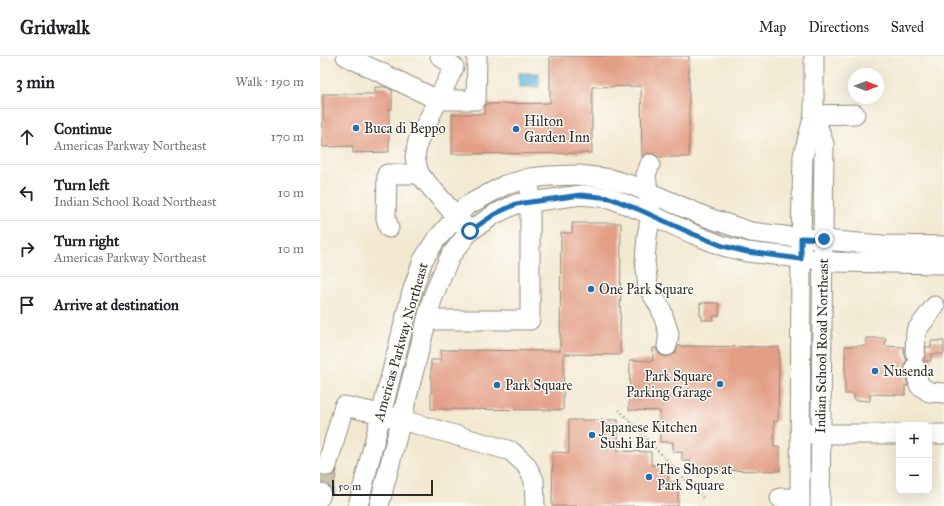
<!DOCTYPE html>
<meta charset="utf-8">
<style>
:root{--surface:#fff;--page:#f2f2f2;--text:#202124;--muted:#757577;--line:#e0e0e0}
body{margin:0;font-family:"IM FELL Great Primer",serif;background:var(--page);color:var(--text)}
.controls{position:absolute;right:12px;bottom:12px;display:grid;overflow:hidden;border-radius:8px;box-shadow:0 4px 16px #0002}
.controls button{width:36px;height:36px;display:grid;place-items:center;padding:0;border:0;border-bottom:1px solid var(--line);background:var(--surface);color:var(--text);font:20px sans-serif}
.compass{position:absolute;left:528px;top:12px;width:36px;height:36px;border-radius:50%;background:var(--surface);box-shadow:0 4px 16px #0002;rotate:90deg}
.scale{position:absolute;left:12px;bottom:10px;width:101px;box-sizing:border-box;padding-left:4px;border:2px solid #2b2b2b;border-top:0;font-size:11px;line-height:14px;white-space:nowrap;color:#2b2b2b;-webkit-text-stroke:3px #fdfcf7;paint-order:stroke}
.stop{position:absolute;width:12px;height:12px;margin:-9px;border:3px solid #1f6fb2;border-radius:50%;background:#fff}
.stop.end{background:#1f6fb2;border-color:#fff;box-shadow:0 1px 4px #0008}
.list{margin:0;padding:0;list-style:none}
h2{display:flex;justify-content:space-between;align-items:center;height:52px;margin:0;padding:0 16px;font-size:17px}
h2 small{font-size:13px;font-weight:400;color:var(--muted)}
.list li{display:grid;grid-template-columns:26px 1fr auto;gap:12px;align-items:center;box-sizing:border-box;height:56px;padding:0 16px;border-top:1px solid var(--line)}
.list b{display:block;font-size:15px;white-space:nowrap}
.list p{margin:0;font-size:13px;white-space:nowrap;color:var(--muted)}
.list em{font-size:13px;font-style:normal;color:var(--muted)}
.icon{flex:none;width:22px;height:22px;fill:none;stroke:currentColor;stroke-width:2;stroke-linecap:round;stroke-linejoin:round}
.map{position:relative;flex:none;width:624px;height:450px;overflow:hidden}
header{display:flex;align-items:center;gap:24px;box-sizing:border-box;height:56px;padding:0 20px;background:var(--surface);border-bottom:1px solid var(--line)}
header strong{font-size:19px}
nav{display:flex;gap:22px;margin-inline-start:auto;font-size:14px}
main{display:flex}
aside{flex:1;background:var(--surface)}
.map>svg:first-child{display:block}
.water{fill:#55acd2;stroke:#406c7e}
.building{fill:#e39f86}
.lines{fill:none;stroke-linecap:round;stroke-linejoin:round}
.minor-tunnel{stroke:#cbc3b0;stroke-width:19;stroke-dasharray:19 10;stroke-linecap:butt}
.minor-casing{stroke:#8f8a7e;stroke-width:21}
.path{stroke:#8f8a7e;stroke-width:2.5;stroke-dasharray:1 3;stroke-linecap:butt}
.minor{stroke:#fff;stroke-width:19}
.route{stroke:#1f6fb2;stroke-width:5}
.poi-dot{fill:#1f6fb2;stroke:#fdfcf7;stroke-width:1.5}
.labels{text-anchor:middle;dominant-baseline:central;stroke-width:3;stroke-linejoin:round;paint-order:stroke}
.poi-label{font-size:14px;fill:#2b2b2b;stroke:#fdfcf7;text-anchor:start}
.street-label{font-size:14px;fill:#2b2b2b;stroke:#fdfcf7}
</style>
<header>
<strong>Gridwalk</strong>
<nav><a>Map</a><a>Directions</a><a>Saved</a></nav>
</header>
<main>
<aside>
<h2>3 min<small>Walk · 190 m</small></h2>
<ul class="list">
<li><svg class="icon" aria-label="ahead" viewBox="0 0 24 24"><path d="M12 20V5M6 11l6-6 6 6"/></svg><div><b>Continue</b><p>Americas Parkway Northeast</p></div><em>170 m</em></li>
<li><svg class="icon" aria-label="left" viewBox="0 0 24 24"><path d="M17 20v-9H6M10 6l-5 5 5 5"/></svg><div><b>Turn left</b><p>Indian School Road Northeast</p></div><em>10 m</em></li>
<li><svg class="icon" aria-label="right" viewBox="0 0 24 24"><path d="M7 20v-9h11M14 6l5 5-5 5"/></svg><div><b>Turn right</b><p>Americas Parkway Northeast</p></div><em>10 m</em></li>
<li><svg class="icon" aria-label="arrive" viewBox="0 0 24 24"><path d="M6 21V4h12l-3 4 3 4H6"/></svg><div><b>Arrive at destination</b></div></li>
</ul>
</aside>
<div class="map">
<svg width="624" height="450" viewBox="0 0 624 450">
<rect width="100%" height="100%" fill="#fdfcf7"/>
<filter id="ink" filterUnits="userSpaceOnUse"><feTurbulence type="fractalNoise" baseFrequency=".025" numOctaves="2"/><feDisplacementMap in="SourceGraphic" scale="8" xChannelSelector="R" yChannelSelector="G"/><feConvolveMatrix kernelMatrix="1 2 1 2 8 2 1 2 1" color-interpolation-filters="sRGB"/></filter>
<filter id="wash" filterUnits="userSpaceOnUse"><feTurbulence type="fractalNoise" baseFrequency=".012" numOctaves="4" result="noise"/><feDisplacementMap in="SourceGraphic" scale="16" xChannelSelector="R" yChannelSelector="G"/><feGaussianBlur stdDeviation="0.9" result="paint"/><feColorMatrix in="noise" values="0 0 0 0 0 0 0 0 0 0 0 0 0 0 0 0 0 1.4 0 .05"/><feComposite in="paint" operator="in"/></filter>
<g filter="url(#wash)">
<rect width="100%" height="100%" fill="#f3e9d1"/>
<!-- water -->
<rect class="water" x="199" y="17" width="20" height="14"/>
<g id="blocks">
<!-- building -->
<g class="building">
<polygon points="230,0 369,0 369,101 339,101 334,98 328,97 322,101 321,30 272,31 272,97 132,98 132,58 165,58 165,51 166,48 230,47"/>
<polygon points="55,31 66,31 72,34 72,53 69,53 69,96 33,97 33,90 3,91 3,38 55,38"/>
<polygon points="252,167 301,167 300,299 244,298 243,354 111,353 111,304 121,304 121,294 240,295 241,177 252,177"/>
<polygon points="380,247 399,247 399,260 393,260 393,264 382,264 382,260 380,260"/>
<polygon points="546,282 566,282 565,290 584,291 584,297 587,304 584,308 584,313 588,330 585,330 585,339 550,338 550,345 534,344 534,338 525,338 525,290 546,290"/>
<polygon points="611,285 624,285 624,298 611,298 611,305 604,305 606,291 611,291"/>
<polygon points="358,290 459,291 458,365 454,365 454,391 460,391 460,415 371,414 371,405 362,405 362,396 353,396 353,386 340,386 340,355 309,354 310,304 333,305 333,292 336,292 340,299 345,301 350,300 356,297"/>
<polygon points="249,364 298,364 298,395 331,396 331,409 340,409 340,416 348,416 348,426 358,426 358,450 232,450 233,396 249,397"/>
<polygon points="17,413 12,439 11,434 9,429 4,426 0,426 0,418 4,421 10,421 15,418"/>
</g>
</g>
</g>
<g filter="url(#ink)">
<use href="#blocks" fill-opacity="0" stroke="#8f8a7e" stroke-width="1"/>
<g class="lines">
<!-- minor-tunnel -->
<polyline class="minor-tunnel" points="1,437 7,410"/>
<defs>
<g id="minor">
<polyline points="26,0 118,44 156,44 157,0"/>
<polyline points="494,59 504,88 500,450"/>
<polyline points="494,59 535,58"/>
<polyline points="330,108 326,119 331,159 327,180 325,205 328,231 341,253 349,278 347,290"/>
<polyline points="99,118 95,101 98,85 134,11 120,0"/>
<polyline points="69,172 66,162 67,118 99,118 144,169"/>
<polyline points="107,264 210,264 210,134"/>
<polyline points="595,297 596,275 615,250"/>
<polyline points="595,311 599,329 609,336 624,337"/>
<polyline points="488,378 579,378"/>
<polyline points="609,378 624,378"/>
<polyline points="7,410 24,350 61,358 191,395 206,409 214,424 215,450"/>
<polyline points="0,441 1,437"/>
<polyline points="460,442 480,442"/>
<polyline points="38,450 92,236 103,204 115,185 146,150 185,129 210,122 229,120 259,119 291,123 314,130 386,161 431,176 481,182 562,189 624,190"/>
<polyline points="59,450 112,244 120,223 131,199 150,175 175,158 196,148 261,139 290,142 320,154 373,178 403,190 427,196 516,206 624,208"/>
<polyline points="480,450 481,182 483,100 494,59 494,0"/>
</g>
</defs>
<!-- minor casing -->
<use href="#minor" class="minor-casing"/>
<!-- path -->
<polyline class="path" points="299,354 383,442"/>
<!-- minor -->
<use href="#minor" class="minor"/>
</g>
</g>
<g class="lines" filter="url(#ink)">
<!-- route -->
<polyline class="route" points="150,175 175,158 196,148 261,139 290,142 320,154 373,178 403,190 427,196 481,203 481,182 504,183"/>
</g>
<!-- markers -->
<g class="poi-dot">
<circle cx="36" cy="72" r="4"/>
<circle cx="196" cy="73" r="4"/>
<circle cx="271" cy="233" r="4"/>
<circle cx="555" cy="315" r="4"/>
<circle cx="400" cy="328" r="4"/>
<circle cx="177" cy="329" r="4"/>
<circle cx="272" cy="379" r="4"/>
<circle cx="329" cy="421" r="4"/>
</g>
<g class="labels">
<!-- poi labels -->
<g class="poi-label">
<text x="204" y="65">Hilton<tspan x="204" dy="16">Garden Inn</tspan></text>
<text x="44" y="72">Buca di Beppo</text>
<text x="279" y="233">One Park Square</text>
<text x="563" y="315">Nusenda</text>
<text x="392" y="320" text-anchor="end">Park Square<tspan x="392" dy="16">Parking Garage</tspan></text>
<text x="185" y="329">Park Square</text>
<text x="280" y="371">Japanese Kitchen<tspan x="280" dy="16">Sushi Bar</tspan></text>
<text x="337" y="413">The Shops at<tspan x="337" dy="16">Park Square</tspan></text>
</g>
<!-- street labels -->
<g class="street-label">
<text transform="translate(81 286) rotate(-74)">Americas Parkway Northeast</text>
<text transform="translate(502 290) rotate(-89)">Indian School Road Northeast</text>
</g>
</g>
</svg>
<div class="controls">
<button>+</button>
<button>−</button>
</div>
<svg class="compass" viewBox="-18 -18 36 36"><path d="M0-13l5 13h-10z" fill="#e53935"/><path d="M0 13l5-13h-10z" fill="#757577"/></svg>
<div class="scale">50 m</div>
<div class="stop" style="left:150px;top:175px"></div>
<div class="stop end" style="left:504px;top:183px"></div>
</div>
</main>
